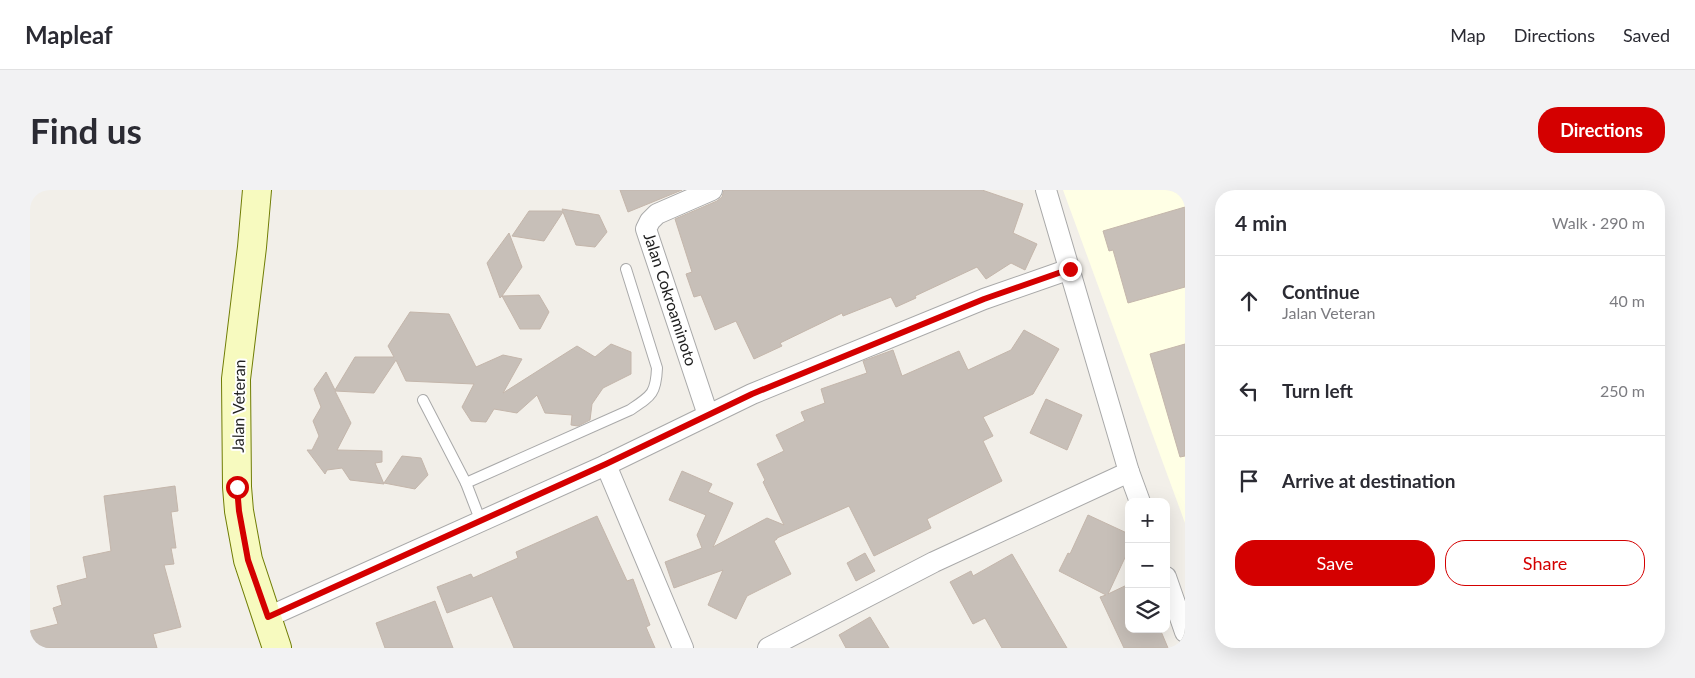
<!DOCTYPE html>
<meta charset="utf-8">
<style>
:root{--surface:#fff;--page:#f2f2f3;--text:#2b2b33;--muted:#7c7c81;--line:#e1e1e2;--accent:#d40000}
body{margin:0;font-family:Lato,sans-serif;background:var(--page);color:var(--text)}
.controls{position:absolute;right:15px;bottom:15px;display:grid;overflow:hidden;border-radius:10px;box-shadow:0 5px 20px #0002}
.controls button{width:45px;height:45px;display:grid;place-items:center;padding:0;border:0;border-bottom:1px solid var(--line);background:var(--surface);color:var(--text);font:25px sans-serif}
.stop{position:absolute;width:15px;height:15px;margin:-11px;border:4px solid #d40000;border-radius:50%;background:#fff}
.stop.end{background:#d40000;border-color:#fff;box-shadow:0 1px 5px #0008}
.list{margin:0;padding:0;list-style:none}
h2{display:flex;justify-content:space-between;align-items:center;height:65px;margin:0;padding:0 20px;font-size:21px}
h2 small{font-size:16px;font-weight:400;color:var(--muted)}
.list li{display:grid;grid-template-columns:32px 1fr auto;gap:15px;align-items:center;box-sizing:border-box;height:90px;padding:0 20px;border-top:1px solid var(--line)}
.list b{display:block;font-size:19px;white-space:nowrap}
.list p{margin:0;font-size:16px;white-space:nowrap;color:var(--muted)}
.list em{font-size:16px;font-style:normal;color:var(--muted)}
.actions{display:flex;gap:10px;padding:15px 20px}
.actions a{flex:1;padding:11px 0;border:1px solid var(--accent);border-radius:20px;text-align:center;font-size:18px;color:var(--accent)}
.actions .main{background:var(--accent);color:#fff}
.icon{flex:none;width:28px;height:28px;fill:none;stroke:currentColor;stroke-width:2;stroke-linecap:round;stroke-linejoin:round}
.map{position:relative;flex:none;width:1155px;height:458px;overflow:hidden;border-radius:20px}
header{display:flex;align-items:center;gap:30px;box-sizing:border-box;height:70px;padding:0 25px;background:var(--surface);border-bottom:1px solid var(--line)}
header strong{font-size:24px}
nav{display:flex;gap:28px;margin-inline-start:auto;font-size:18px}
.intro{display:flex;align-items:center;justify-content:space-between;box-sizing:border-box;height:120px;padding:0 30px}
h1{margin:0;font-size:35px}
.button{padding:12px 22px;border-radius:20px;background:var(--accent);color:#fff;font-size:18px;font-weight:700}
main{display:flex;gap:30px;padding:0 30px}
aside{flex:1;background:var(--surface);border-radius:20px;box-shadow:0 5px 20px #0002}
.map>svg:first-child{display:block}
.education{fill:#ffffe5}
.building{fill:#c7bfb8;stroke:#c4b6ab}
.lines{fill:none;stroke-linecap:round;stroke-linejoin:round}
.service-casing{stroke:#a9a9a9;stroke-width:12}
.minor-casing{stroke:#a9a9a9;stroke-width:22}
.secondary-casing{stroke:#707d05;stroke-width:30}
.service{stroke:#fff;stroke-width:10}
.minor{stroke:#fff;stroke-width:20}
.secondary{stroke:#f7fabf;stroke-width:28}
.route{stroke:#d40000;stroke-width:6}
.labels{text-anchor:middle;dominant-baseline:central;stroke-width:4;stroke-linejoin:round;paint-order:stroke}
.street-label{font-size:16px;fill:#222;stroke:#fff}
</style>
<header>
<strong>Mapleaf</strong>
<nav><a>Map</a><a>Directions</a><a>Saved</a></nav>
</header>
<div class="intro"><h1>Find us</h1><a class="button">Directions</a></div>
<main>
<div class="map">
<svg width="1155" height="458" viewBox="0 0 1155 458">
<rect width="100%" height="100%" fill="#f2efe9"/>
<!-- education -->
<polygon class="education" points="1033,0 1155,0 1155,333"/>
<!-- building -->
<g class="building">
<polygon points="590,0 652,0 598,22"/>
<polygon points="694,0 952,0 993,14 983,43 1007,54 995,80 981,73 956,89 947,77 885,106 886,108 866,117 861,107 813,126 812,123 750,153 752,156 724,169 706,131 685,140 671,105 664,107 656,84 662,82 645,29 687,11 692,7"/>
<polygon points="1155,17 1155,97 1098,113 1083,60 1079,61 1073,41"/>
<polygon points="532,19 569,25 577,42 565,57 546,55 533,22 514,51 482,46 499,21 533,21"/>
<polygon points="479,43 492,77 472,106 509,105 519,122 510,139 490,139 472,106 470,108 457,73"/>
<polygon points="380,122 419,124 446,177 473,165 492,169 473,203 547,156 565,167 581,154 601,162 601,184 573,198 562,214 560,230 548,236 541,235 542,225 515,223 507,205 487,223 464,219 456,232 441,231 432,217 444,194 376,191 366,170 344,203 305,201 321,233 307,260 352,261 352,272 345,273 354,294 320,290 312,278 297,280 295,284 277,260 282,260 289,246 283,231 291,217 284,199 296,182 305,200 325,167 364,167 358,156"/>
<polygon points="994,140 1029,159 1003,204 953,227 963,246 953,251 972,291 897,329 901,338 844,366 819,316 747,348 747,349 744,351 761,384 717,406 706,429 678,415 693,380 644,398 635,372 672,358 667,345 676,325 639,310 652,281 682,294 678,302 703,313 683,357 737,328 754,335 733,292 735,290 727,274 754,261 746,245 775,231 771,222 795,213 791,199 837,183 833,171 863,160 872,186 929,161 938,180 981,160"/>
<polygon points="1155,154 1155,266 1150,267 1120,164"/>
<polygon points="1016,209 1052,225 1037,260 1000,243"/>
<polygon points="372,266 391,268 398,285 385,299 354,293"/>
<polygon points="145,296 148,321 141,322 146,358 141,358 144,374 134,375 151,437 123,444 127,458 0,458 0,441 28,434 23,418 32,415 27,396 57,388 53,367 81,361 74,306"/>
<polygon points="1058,325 1099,344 1099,359 1078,404 1099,394 1099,439 1130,439 1138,458 1094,458 1070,407 1076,405 1029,381 1038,363 1040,364"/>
<polygon points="567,326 597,391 603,389 620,435 616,437 625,458 484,458 462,406 417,423 407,397 441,384 443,388 488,368 486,362"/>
<polygon points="835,363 845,381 826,391 817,373"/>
<polygon points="982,364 1020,429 1037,458 972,458 955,428 943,434 920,392 941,381 943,386"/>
<polygon points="405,411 423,458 355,458 346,433"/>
<polygon points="840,427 859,458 816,458 809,445"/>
</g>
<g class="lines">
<defs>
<g id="service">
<polyline points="393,210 436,293 451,332"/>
<path d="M436 293 600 220C621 206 626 204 627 178L596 79"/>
</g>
<g id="minor">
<polyline points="1016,0 1099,282 1110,312"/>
<polyline points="678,225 616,39 620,31 627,24 682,0"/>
<polyline points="576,275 653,458"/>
<polyline points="1136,387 1155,442"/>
<polyline points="238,427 576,275 722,204 954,109 1040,79"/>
<polyline points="738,458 904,372 1099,282"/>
</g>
<polyline id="secondary" points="227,0 222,57 206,189 207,297 209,321 218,370 247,458"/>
</defs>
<!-- service casing -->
<use href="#service" class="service-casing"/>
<!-- minor casing -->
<use href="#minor" class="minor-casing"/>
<!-- secondary casing -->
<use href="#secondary" class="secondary-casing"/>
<!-- service -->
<use href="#service" class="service"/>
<!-- minor -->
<use href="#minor" class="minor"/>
<!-- secondary -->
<use href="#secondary" class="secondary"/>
</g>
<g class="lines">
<!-- route -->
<polyline class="route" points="207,297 209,321 218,370 238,427 576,274 722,204 954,109 1040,79"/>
</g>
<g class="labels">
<!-- street labels -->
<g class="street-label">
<text transform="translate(641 109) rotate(72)">Jalan Cokroaminoto</text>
<text transform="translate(208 216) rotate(-89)">Jalan Veteran</text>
</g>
</g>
</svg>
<div class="controls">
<button>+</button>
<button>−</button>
<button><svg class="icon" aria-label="layers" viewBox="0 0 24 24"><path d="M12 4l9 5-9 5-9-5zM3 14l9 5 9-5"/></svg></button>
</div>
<div class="stop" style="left:207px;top:297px"></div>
<div class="stop end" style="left:1040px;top:79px"></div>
</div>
<aside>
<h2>4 min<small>Walk · 290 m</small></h2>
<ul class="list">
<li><svg class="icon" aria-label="ahead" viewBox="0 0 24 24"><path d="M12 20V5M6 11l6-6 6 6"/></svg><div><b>Continue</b><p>Jalan Veteran</p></div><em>40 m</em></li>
<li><svg class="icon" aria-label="left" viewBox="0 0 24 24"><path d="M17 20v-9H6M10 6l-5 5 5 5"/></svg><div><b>Turn left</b></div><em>250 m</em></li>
<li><svg class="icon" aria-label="arrive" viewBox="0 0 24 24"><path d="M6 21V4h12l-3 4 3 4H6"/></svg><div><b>Arrive at destination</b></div></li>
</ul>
<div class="actions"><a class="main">Save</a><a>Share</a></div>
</aside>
</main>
